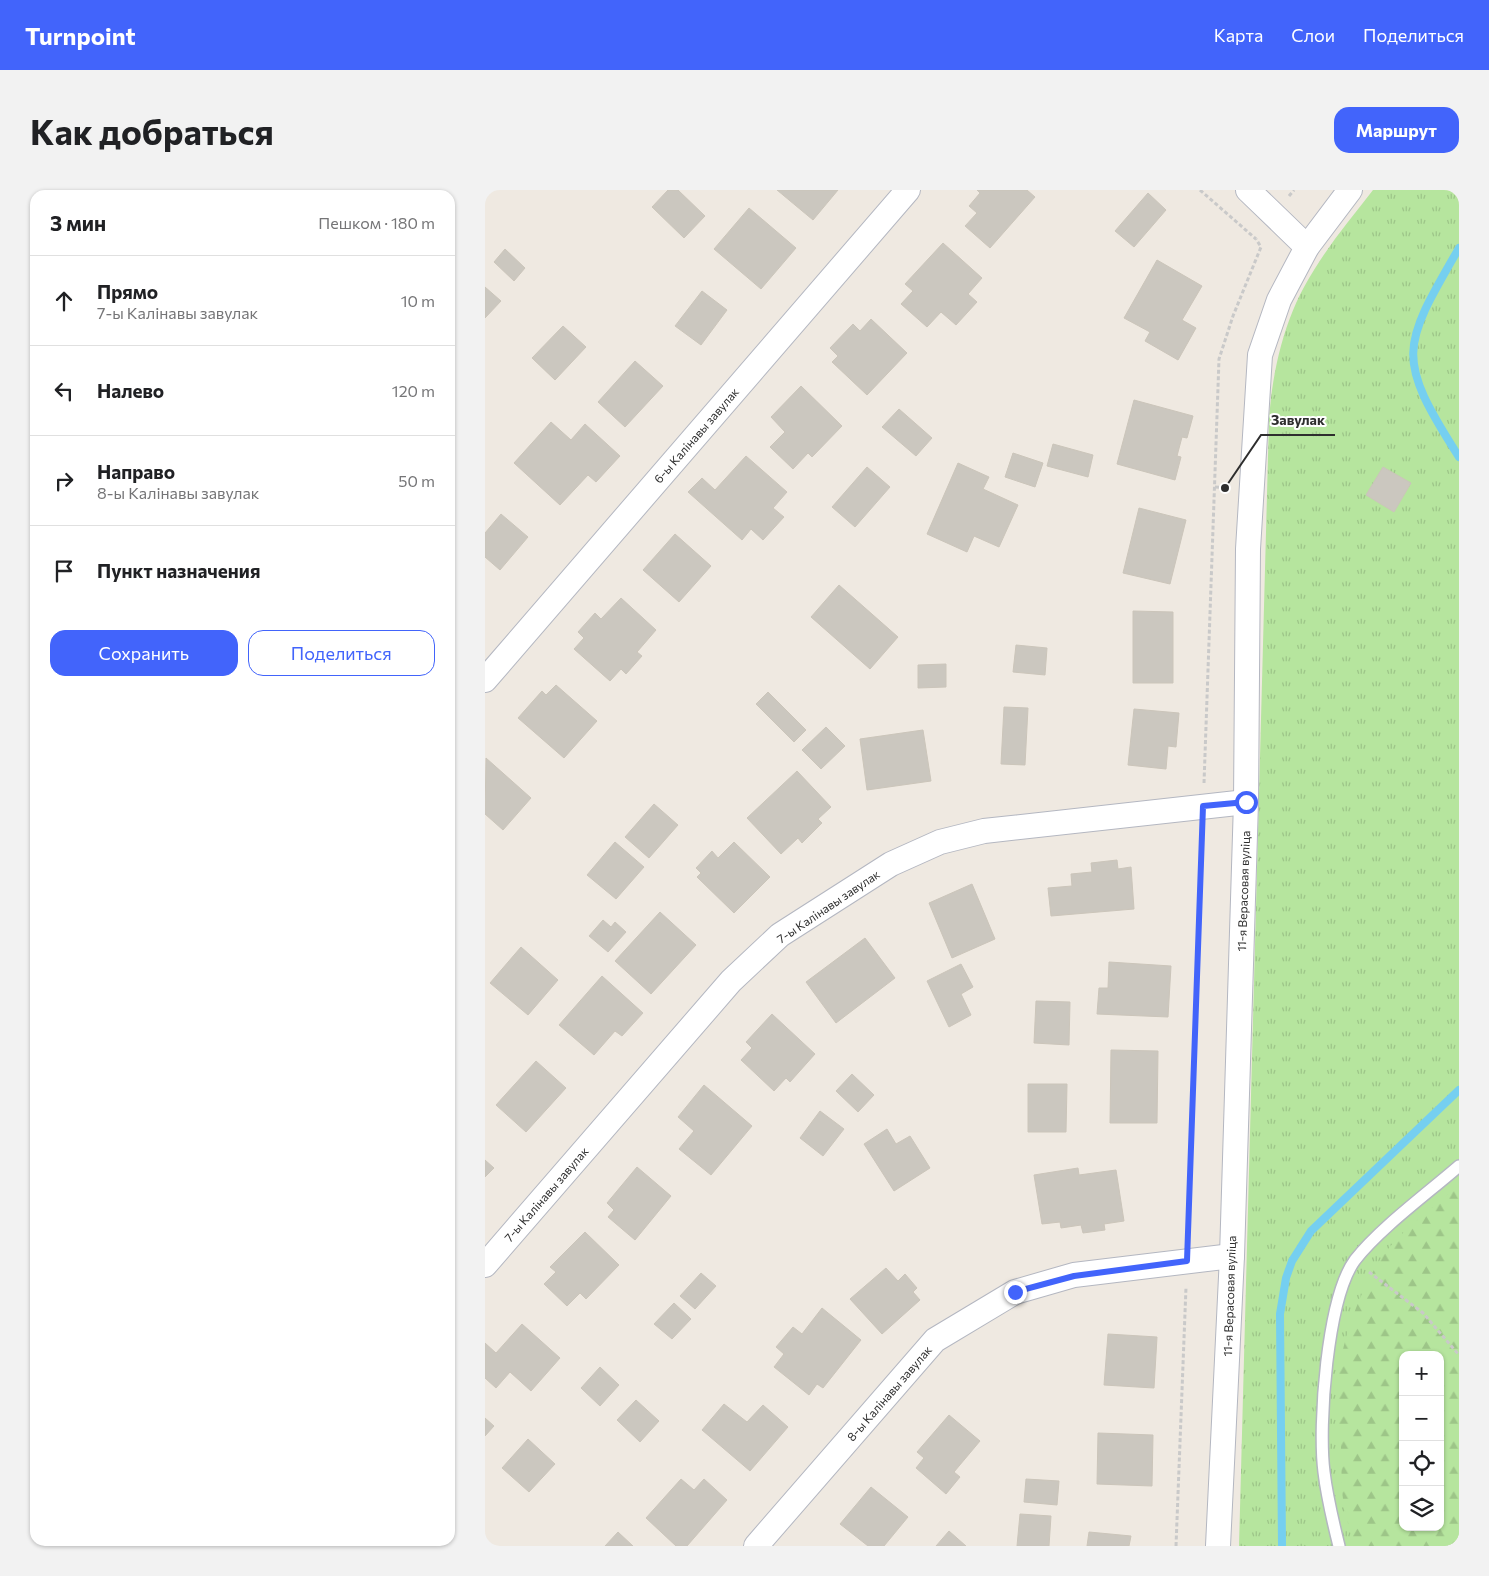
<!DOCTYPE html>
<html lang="ru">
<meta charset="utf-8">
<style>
:root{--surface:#fff;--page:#f2f2f2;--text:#202124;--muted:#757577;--line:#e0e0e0;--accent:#4264fb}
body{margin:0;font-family:Commissioner,sans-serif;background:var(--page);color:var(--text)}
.controls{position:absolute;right:15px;bottom:15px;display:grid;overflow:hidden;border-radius:10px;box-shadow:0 1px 4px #0004}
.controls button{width:45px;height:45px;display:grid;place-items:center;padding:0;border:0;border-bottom:1px solid var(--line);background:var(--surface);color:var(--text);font:25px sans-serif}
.stop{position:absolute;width:15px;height:15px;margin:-11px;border:4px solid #4264fb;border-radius:50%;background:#fff}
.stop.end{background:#4264fb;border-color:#fff;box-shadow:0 1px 5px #0008}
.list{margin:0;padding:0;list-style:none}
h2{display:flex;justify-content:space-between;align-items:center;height:65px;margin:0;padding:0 20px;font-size:21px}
h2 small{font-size:16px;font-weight:400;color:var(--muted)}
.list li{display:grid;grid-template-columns:32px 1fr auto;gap:15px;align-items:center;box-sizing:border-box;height:90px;padding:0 20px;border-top:1px solid var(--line)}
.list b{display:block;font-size:19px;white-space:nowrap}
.list p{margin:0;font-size:16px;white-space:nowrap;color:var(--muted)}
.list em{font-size:16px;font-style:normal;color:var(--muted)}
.actions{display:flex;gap:10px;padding:15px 20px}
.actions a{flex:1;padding:11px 0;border:1px solid var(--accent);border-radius:15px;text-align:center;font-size:18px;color:var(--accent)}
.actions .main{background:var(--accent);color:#fff}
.icon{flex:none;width:28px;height:28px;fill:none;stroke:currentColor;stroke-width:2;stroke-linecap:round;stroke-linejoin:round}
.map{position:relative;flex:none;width:974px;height:1356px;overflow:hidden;border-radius:15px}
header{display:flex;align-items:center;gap:30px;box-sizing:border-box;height:70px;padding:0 25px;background:var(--accent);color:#fff}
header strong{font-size:24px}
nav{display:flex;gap:28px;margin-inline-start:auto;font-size:18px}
.intro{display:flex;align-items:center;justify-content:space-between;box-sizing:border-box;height:120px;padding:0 30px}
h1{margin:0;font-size:35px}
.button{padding:12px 22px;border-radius:15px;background:var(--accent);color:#fff;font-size:18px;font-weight:700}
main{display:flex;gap:30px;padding:0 30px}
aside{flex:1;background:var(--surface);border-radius:15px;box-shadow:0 1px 4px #0004}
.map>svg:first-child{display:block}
.grass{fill:url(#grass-tufts);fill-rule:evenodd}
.forest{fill:url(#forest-firs);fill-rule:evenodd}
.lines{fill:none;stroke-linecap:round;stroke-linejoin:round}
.stream{stroke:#75cff0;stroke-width:8}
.building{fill:#cbc7bf;stroke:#cbc5ba}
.lane-casing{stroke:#b4b7c1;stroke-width:14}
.street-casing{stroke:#b4b7c1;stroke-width:26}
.path{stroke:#c9c9c9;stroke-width:3;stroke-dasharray:4 2.5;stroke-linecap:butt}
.lane{stroke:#fff;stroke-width:11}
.street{stroke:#fff;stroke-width:24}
.route{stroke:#4264fb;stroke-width:6}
.labels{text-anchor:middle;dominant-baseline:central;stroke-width:4;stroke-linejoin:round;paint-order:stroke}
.street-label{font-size:12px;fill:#2e2e2e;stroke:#fff}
.leader{fill:none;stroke:#2e2e2e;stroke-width:2}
.callout-dot{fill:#2e2e2e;stroke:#fff;stroke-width:2}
.callout-label{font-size:14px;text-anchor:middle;font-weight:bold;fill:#2e2e2e;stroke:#fff;stroke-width:4;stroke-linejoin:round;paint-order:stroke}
</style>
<header>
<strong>Turnpoint</strong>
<nav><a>Карта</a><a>Слои</a><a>Поделиться</a></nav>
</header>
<div class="intro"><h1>Как добраться</h1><a class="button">Маршрут</a></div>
<main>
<aside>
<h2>3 мин<small>Пешком · 180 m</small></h2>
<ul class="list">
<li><svg class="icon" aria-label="ahead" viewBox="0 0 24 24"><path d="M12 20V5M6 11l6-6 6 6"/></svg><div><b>Прямо</b><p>7-ы Калінавы завулак</p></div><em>10 m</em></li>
<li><svg class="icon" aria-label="left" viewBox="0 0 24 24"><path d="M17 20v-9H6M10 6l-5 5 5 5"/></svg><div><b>Налево</b></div><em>120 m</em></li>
<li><svg class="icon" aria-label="right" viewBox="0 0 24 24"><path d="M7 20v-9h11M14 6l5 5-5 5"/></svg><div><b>Направо</b><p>8-ы Калінавы завулак</p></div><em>50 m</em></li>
<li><svg class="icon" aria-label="arrive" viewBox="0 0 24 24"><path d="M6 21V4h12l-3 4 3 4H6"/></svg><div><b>Пункт назначения</b></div></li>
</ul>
<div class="actions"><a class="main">Сохранить</a><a>Поделиться</a></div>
</aside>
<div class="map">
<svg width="974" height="1356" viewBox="0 0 974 1356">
<defs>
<pattern id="grass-tufts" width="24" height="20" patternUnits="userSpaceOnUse" patternTransform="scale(1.25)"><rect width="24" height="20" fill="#b6e59e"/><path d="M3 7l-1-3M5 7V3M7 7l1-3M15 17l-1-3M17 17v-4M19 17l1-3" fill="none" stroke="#9dc588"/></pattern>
<pattern id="forest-firs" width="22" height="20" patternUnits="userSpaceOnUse" patternTransform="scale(1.25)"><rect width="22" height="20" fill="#b6e59e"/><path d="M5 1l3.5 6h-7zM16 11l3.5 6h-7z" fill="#9dc588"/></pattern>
</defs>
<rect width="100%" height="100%" fill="#efe9e1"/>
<!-- grass -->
<path class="grass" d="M888 0H974V1356H754L784 229C788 177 800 125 829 80 846 52 868 26 888 0ZM918 1165H955V1337H918Z"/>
<!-- forest -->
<path class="forest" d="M974 995V1356H869C864 1338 859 1320 857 1301 856 1287 857 1273 856 1259 856 1241 850 1224 851 1206 853 1162 872 1104 897 1067 917 1039 948 1018 974 995ZM918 1165H955V1337H918Z"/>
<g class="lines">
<!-- stream -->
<g class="stream">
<path d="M974 58C916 158 910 167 974 267"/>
<polyline points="797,1356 795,1124 801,1088 807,1071 826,1041 974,900"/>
</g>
</g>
<!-- building -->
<g class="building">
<polygon points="183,0 193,0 220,26 199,48 167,17"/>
<polygon points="292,0 353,0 328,30"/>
<polygon points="492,0 542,0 550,7 505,58 480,36 492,23 484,16 495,3"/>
<polygon points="663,3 681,20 649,57 630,41"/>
<polygon points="264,18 311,58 276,99 229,59"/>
<polygon points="458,53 497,88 483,104 492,112 471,135 456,122 442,137 416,114 428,101 420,94"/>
<polygon points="20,59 40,78 29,91 9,72"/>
<polygon points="672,70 717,96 697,130 711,138 693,170 660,151 665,142 639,128"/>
<polygon points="0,97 16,111 0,128"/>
<polygon points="217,101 242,120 216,155 190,136"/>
<polygon points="386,129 422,163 382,205 347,172 353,166 345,158 368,134 375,141"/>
<polygon points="78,136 101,157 70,190 47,168"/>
<polygon points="150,171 178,196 140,237 113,212"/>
<polygon points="316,196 357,236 327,267 323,263 308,279 285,257 300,242 286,227"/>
<polygon points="649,210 708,226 702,248 697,247 692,266 696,267 690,290 632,274"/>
<polygon points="414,219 447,248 431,266 397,237"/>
<polygon points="66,232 86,250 100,234 135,266 111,292 103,285 75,315 29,273"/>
<polygon points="568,254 608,265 603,287 562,276"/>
<polygon points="528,263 558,273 550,297 520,287"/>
<polygon points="261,266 302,302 288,318 299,327 278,350 266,339 257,350 203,302 217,288 230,300"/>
<polygon points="473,273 504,287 498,299 533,315 514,357 489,346 482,362 442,344"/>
<polygon points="382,277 405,297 370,337 347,317"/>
<polygon points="898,277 926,293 909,322 881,305"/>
<polygon points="654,318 701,330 685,394 638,383"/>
<polygon points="16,324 43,347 15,380 0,367 0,343"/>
<polygon points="190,344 226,376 194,412 158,380"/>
<polygon points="354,395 413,447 385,479 326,427"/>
<polygon points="136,408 171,440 152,462 157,466 141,484 136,479 125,491 89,459 99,448 93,442 110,423 116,429"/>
<polygon points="648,421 688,422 688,493 648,493"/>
<polygon points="531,455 562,458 560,485 528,482"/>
<polygon points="461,474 461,497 433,498 433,475"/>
<polygon points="71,495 112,531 79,568 33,528 57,501 61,505"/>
<polygon points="283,502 321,540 309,552 271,514"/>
<polygon points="519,517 543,518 540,575 516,574"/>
<polygon points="649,519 694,523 691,557 683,556 681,579 643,575"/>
<polygon points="341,537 360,556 336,579 317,560"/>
<polygon points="438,540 446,591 382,600 375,549"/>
<polygon points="1,568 46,608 18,640 0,624"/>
<polygon points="312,581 346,617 333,629 337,633 317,653 313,648 296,664 262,628"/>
<polygon points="169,614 193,635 164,668 140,647"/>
<polygon points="130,652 159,677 131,709 102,685"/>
<polygon points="249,652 285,687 249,723 212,687 216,683 211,678 227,661 233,668"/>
<polygon points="632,670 633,679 646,677 649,719 566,726 563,698 587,696 586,684 607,682 606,673"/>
<polygon points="487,694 510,749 467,768 444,713"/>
<polygon points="175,722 211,755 166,804 130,771"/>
<polygon points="118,730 126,737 130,732 141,742 123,762 104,746"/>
<polygon points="380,748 410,788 351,833 321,792"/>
<polygon points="36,757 73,790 43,825 5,793"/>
<polygon points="624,772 686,776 683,827 612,824 614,798 623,798"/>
<polygon points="476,774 488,797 476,804 486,825 464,837 442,791"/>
<polygon points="117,786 158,823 137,846 130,841 109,865 74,835"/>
<polygon points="551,811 585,812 584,855 549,853"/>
<polygon points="287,824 330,864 305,892 301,888 289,901 256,870 267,858 261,852"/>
<polygon points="626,860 673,861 672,933 625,933"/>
<polygon points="51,871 81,898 41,942 11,915"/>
<polygon points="367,884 389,905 373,922 351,901"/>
<polygon points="543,894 582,894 581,942 543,942"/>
<polygon points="219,895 267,936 226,985 194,959 209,941 193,927"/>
<polygon points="335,921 359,939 338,966 315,948"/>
<polygon points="402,939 411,954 425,946 445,978 409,1001 379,954"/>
<polygon points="0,970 9,978 0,987"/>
<polygon points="152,977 186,1006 150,1050 123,1027 129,1020 122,1013"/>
<polygon points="593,978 594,985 631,980 639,1031 619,1034 620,1040 598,1043 596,1035 576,1038 575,1032 557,1034 549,985"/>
<polygon points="100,1042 134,1075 101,1109 95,1103 82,1116 59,1094 71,1082 65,1077"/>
<polygon points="401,1078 413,1091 420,1084 432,1098 428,1102 435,1110 397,1144 365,1109"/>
<polygon points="216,1083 231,1096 210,1119 195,1106"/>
<polygon points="189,1113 206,1129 187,1149 169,1134"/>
<polygon points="337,1118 376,1150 338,1198 332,1194 324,1205 289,1177 299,1164 291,1157 308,1137 317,1144"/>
<polygon points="37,1134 75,1168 46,1201 25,1182 11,1198 0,1188 0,1153 11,1163"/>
<polygon points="623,1144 672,1147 669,1198 619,1195"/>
<polygon points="115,1177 134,1195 115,1216 96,1198"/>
<polygon points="151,1210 174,1231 155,1252 132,1230"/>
<polygon points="239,1214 262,1232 278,1215 303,1237 265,1281 217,1240"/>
<polygon points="464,1225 495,1251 469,1282 475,1287 461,1304 431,1278 439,1268 432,1262"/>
<polygon points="0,1228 9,1236 0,1246"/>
<polygon points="613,1243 668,1245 667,1296 612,1294"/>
<polygon points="43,1249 70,1274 44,1302 17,1278"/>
<polygon points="196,1289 209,1300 219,1289 242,1310 202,1356 191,1356 161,1328"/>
<polygon points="541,1289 574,1291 572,1315 539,1312"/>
<polygon points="386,1297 423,1327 399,1356 383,1356 355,1334"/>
<polygon points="535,1324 566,1326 564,1356 532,1356"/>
<polygon points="464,1341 481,1356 451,1356"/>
<polygon points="133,1342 148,1356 120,1356"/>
<polygon points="604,1342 646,1346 644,1356 602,1356"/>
</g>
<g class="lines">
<defs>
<path id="lane" d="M854 1356C848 1332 842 1307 839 1282 833 1235 842 1108 870 1070 895 1038 943 1003 974 976"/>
<g id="street">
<polyline points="763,0 822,57"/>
<polyline points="0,490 423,0"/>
<polyline points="0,1075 246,791 295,745 406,674 455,652 499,641 761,612"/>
<polyline points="271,1356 450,1150 530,1102 589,1085 747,1066"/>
<polyline points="733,1356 747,1066 761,612 763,359 775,165 794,110 822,57 865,0"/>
</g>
</defs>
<!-- lane casing -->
<use href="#lane" class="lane-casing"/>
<!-- street casing -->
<use href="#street" class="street-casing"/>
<!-- path -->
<g class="path">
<polyline points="715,0 771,49"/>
<polyline points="804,6 809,0"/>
<polyline points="730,297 743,298"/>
<polyline points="719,593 734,169 748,126 776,57 771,49"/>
<polyline points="703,1048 718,642"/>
<polyline points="884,1082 938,1123 974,1165"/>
<polyline points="691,1356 701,1097"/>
</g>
<!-- lane -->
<use href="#lane" class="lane"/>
<!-- street -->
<use href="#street" class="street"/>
</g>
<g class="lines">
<!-- route -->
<polyline class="route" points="530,1102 589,1086 702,1071 718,616 761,612"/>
</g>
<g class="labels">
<!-- street labels -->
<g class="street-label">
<text transform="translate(211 245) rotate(-49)">6-ы Калінавы завулак</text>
<text transform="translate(758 701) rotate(-88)">11-я Верасовая вуліца</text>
<text transform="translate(343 716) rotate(-34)">7-ы Калінавы завулак</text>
<text transform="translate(61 1004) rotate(-49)">7-ы Калінавы завулак</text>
<text transform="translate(744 1106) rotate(-88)">11-я Верасовая вуліца</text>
<text transform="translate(404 1203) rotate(-49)">8-ы Калінавы завулак</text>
</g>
</g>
<!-- callouts -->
<path class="leader" d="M740 298L776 245H850"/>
<circle class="callout-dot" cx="740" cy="298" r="5"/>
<g class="callout-label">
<text x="813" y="235">Завулак</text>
</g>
</svg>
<div class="controls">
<button>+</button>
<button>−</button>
<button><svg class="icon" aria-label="locate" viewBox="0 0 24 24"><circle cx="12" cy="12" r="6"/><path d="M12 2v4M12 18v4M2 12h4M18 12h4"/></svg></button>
<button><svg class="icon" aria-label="layers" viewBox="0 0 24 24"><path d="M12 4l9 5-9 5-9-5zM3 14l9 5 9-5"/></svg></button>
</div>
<div class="stop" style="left:761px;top:612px"></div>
<div class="stop end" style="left:530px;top:1102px"></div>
</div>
</main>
